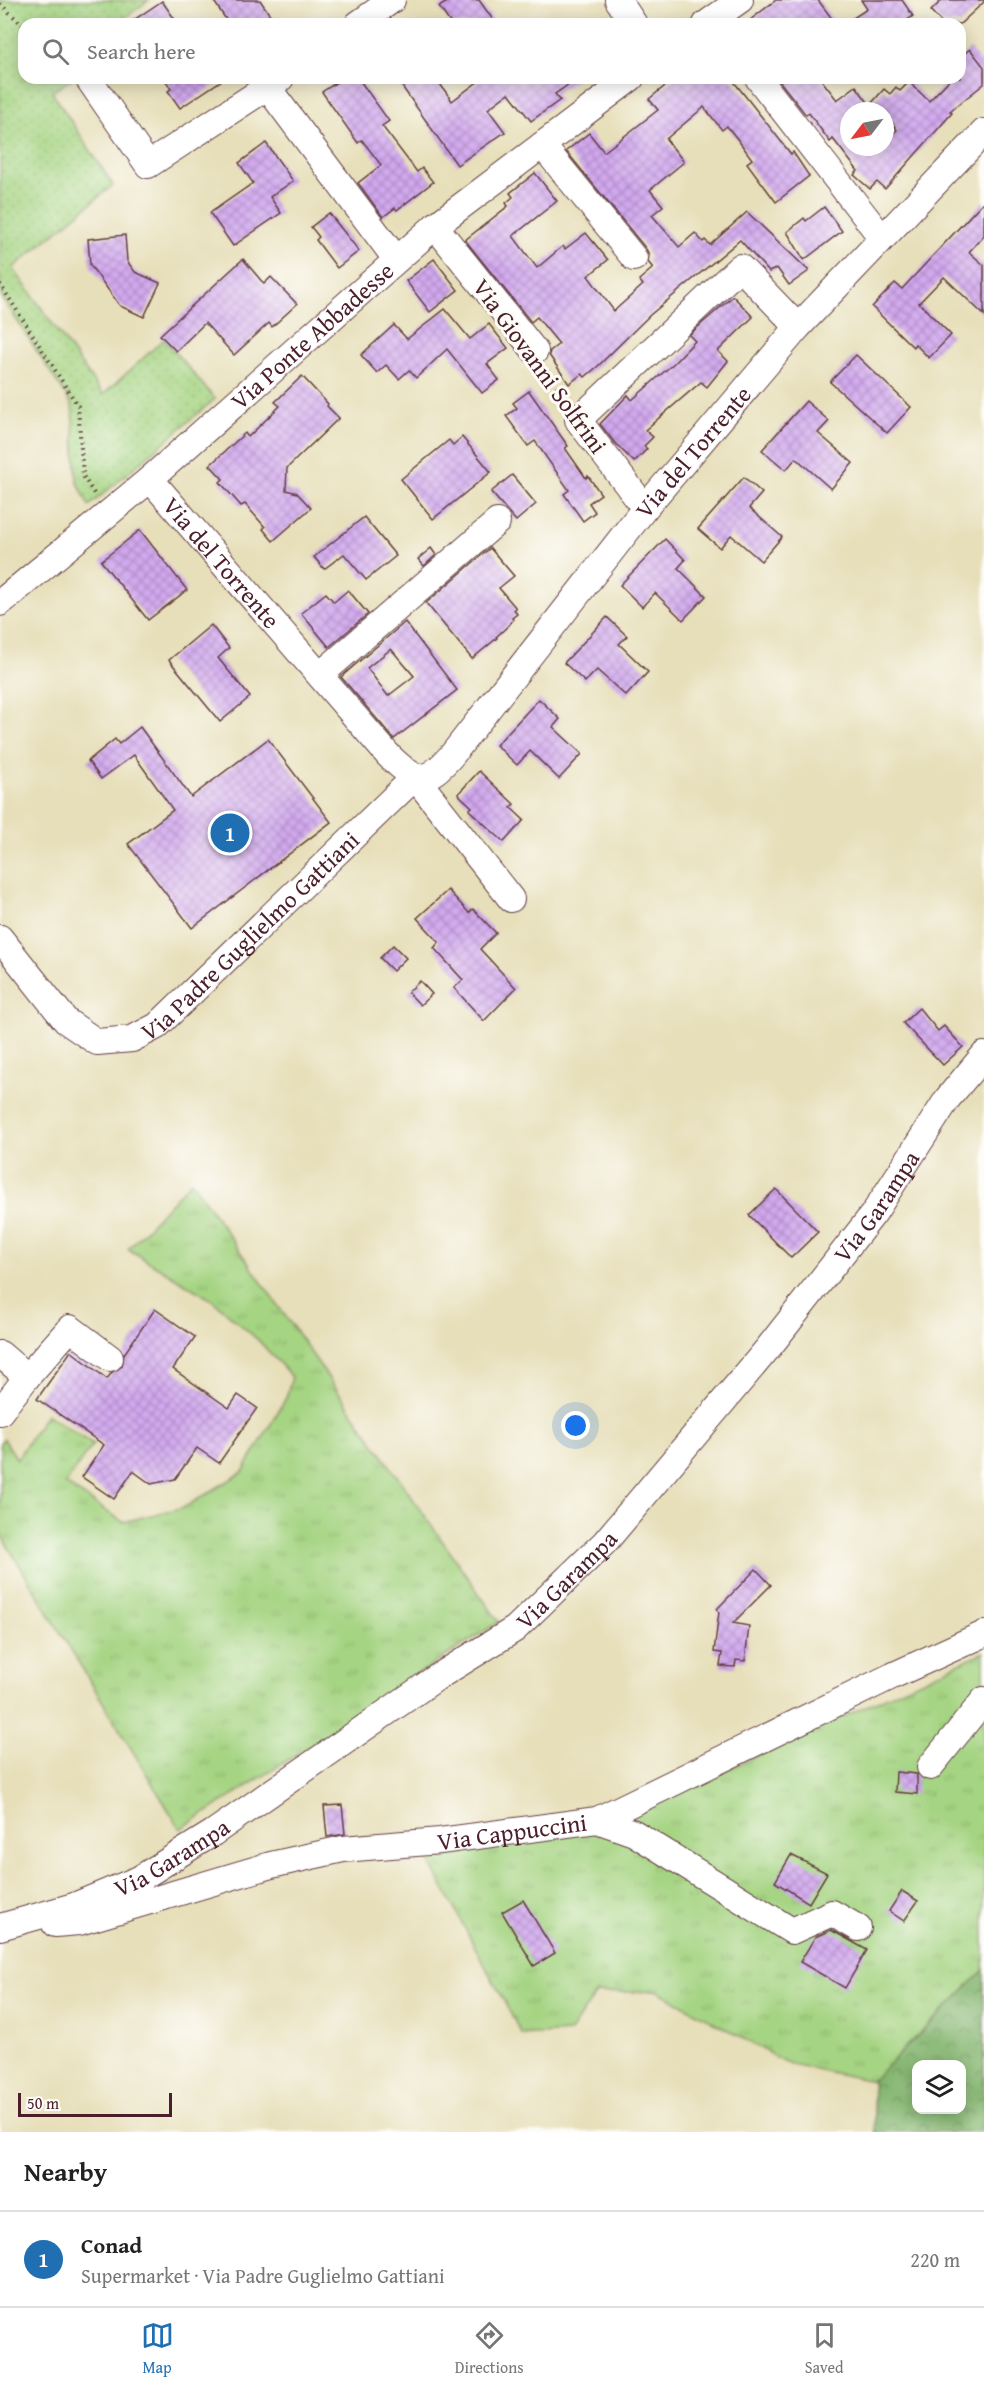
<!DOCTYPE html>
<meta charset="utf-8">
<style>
:root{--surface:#fff;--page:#f6f6f6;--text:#222;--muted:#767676;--line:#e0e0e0;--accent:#1f6fb2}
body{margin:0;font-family:"Gentium Book Plus",serif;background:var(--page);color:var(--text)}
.controls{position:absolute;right:18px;bottom:18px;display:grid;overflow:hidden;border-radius:12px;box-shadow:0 3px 15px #0003}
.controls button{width:54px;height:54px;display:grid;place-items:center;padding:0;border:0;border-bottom:2px solid var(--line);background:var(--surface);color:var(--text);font:30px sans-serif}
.compass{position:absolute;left:840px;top:102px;width:54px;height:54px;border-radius:50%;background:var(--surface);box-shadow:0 3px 15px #0003;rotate:238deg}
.scale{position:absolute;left:18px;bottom:15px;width:154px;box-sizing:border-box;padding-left:6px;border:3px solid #4a1f2b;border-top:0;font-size:16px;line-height:21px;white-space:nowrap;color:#4a1f2b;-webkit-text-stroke:4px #fdfcf7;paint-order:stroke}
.you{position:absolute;left:576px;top:1426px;width:21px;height:21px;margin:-15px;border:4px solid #fff;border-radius:50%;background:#1a73e8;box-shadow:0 0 0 9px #1a73e833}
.badge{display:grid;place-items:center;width:39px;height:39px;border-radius:50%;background:var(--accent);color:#fff;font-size:20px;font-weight:700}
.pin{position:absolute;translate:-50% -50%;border:3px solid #fff;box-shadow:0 2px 6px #0006}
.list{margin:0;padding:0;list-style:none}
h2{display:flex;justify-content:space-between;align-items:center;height:78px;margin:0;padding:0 24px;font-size:26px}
h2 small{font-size:20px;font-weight:400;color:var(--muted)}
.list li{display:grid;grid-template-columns:39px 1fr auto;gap:18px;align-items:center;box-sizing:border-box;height:96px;padding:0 24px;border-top:2px solid var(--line)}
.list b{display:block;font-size:22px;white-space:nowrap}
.list p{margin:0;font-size:20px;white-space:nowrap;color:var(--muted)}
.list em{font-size:20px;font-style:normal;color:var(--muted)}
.icon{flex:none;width:33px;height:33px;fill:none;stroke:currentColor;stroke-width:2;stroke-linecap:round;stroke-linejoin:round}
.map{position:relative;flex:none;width:984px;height:2132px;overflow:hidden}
.search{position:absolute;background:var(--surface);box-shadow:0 3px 15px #0003;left:18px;right:18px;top:18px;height:66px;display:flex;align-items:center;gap:15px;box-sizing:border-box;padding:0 21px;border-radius:18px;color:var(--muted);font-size:22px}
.sheet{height:174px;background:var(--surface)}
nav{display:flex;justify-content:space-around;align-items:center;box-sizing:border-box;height:84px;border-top:2px solid var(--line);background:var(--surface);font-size:16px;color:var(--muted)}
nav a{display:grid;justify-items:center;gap:3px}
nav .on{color:var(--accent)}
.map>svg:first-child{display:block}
.grass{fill:url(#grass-tufts);stroke:#787a56;stroke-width:1.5}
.forest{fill:url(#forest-crowns);stroke:#676a4e;stroke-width:1.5;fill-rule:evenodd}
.park{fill:url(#park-dots);stroke:#787a56;stroke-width:1.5}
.building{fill:url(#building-cross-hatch);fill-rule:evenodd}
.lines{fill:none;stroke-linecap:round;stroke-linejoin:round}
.minor-casing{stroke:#623c40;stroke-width:28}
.path{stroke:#623c40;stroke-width:4;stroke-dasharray:1.5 4.5;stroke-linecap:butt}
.minor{stroke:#fff;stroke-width:26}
.labels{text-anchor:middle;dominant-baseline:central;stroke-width:6;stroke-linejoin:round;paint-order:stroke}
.street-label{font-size:24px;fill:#4a1f2b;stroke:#fdfcf7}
</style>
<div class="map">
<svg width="984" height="2132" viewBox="0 0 984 2132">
<defs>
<pattern id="grass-tufts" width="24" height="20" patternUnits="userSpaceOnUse" patternTransform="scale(1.5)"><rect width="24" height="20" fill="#a5d482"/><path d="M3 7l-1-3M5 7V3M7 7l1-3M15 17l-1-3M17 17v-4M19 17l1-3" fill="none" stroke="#90b670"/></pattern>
<pattern id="forest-crowns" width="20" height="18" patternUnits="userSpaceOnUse" patternTransform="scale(1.5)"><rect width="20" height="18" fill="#84b670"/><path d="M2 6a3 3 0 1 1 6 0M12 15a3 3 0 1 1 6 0" fill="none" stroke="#6e935c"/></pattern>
<pattern id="park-dots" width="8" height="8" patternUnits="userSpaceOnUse" patternTransform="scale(1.5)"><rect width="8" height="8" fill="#a5d482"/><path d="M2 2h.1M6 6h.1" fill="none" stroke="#90b670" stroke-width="1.8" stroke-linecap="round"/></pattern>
<pattern id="building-cross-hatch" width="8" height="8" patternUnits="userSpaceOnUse" patternTransform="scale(1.5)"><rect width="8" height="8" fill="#d2a9ef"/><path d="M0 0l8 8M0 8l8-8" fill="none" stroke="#ac89c2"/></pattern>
</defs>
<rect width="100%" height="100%" fill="#fdfcf7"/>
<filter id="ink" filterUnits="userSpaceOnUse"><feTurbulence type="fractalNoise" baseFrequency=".0167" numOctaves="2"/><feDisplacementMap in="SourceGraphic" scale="12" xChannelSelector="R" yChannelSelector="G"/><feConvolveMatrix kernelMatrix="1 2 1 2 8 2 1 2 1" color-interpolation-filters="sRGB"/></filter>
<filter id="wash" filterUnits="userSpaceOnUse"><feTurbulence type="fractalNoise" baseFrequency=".008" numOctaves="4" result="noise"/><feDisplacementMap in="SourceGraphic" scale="24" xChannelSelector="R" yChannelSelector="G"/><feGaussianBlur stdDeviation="1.35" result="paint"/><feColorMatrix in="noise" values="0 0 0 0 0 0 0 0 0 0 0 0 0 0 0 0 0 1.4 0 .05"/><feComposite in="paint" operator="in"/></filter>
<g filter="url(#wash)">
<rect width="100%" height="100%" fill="#e7dfba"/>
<!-- grass -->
<g class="grass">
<path d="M191 1181 499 1622C392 1690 288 1762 180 1829L0 1533V1442L4 1439 17 1459 46 1414 93 1444 65 1484 123 1522 185 1507 243 1472 286 1398 292 1377 258 1340 212 1300 128 1249Z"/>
<polygon points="984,1652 984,1970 872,2081 787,2063 658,1991 596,1993 570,2032 522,2035 427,1857 600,1828"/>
</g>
<!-- forest -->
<path class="forest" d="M984 1970V2132H875L872 2081ZM916 2064H962V2110H916Z"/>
<!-- park -->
<polygon class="park" points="0,0 149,0 116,24 24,24 24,78 73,78 52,92 113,185 13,268 103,395 164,339 215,399 89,506 77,481 72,405 0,294"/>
<g id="blocks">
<!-- building -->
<g class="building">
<polygon points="213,0 260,0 276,24 229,24"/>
<polygon points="450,0 479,0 496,24 451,24 439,7"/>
<polygon points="776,0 818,0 836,24 745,24"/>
<polygon points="861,0 902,0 913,16 902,24 844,24 867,9"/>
<polygon points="942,0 984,0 984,2 960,24 943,24 931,11"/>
<polygon points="162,1 178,24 128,24"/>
<path d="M970 49 984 67V84L950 111 952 113 885 189 877 182 870 189 854 175 858 171 833 139 830 142 809 113 806 115 777 78H820L837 100 856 86 870 105 884 89 890 94 896 87 900 91 909 82 929 101 951 78H960V57ZM849 111H885L897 130 885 142V147H849Z"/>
<polygon points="164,78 225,78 180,108 168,91 171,89"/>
<polygon points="343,78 358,78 389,121 382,126 417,172 422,168 433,182 397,210 395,208 383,217 358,183 381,165 362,140 358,143 322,92"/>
<polygon points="396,78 436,78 452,101 483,78 578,78 555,94 560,100 531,121 509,93 488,109 505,132 457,165"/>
<polygon points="675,78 731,78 791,154 793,152 809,176 776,202 747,163 752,159 738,140 727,126 722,130 704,107 666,139 684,162 650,190 663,206 652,215 679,247 695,233 703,242 705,240 710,245 747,212 809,271 789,285 777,268 769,272 740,240 650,315 598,366 585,377 582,374 569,384 549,355 550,351 559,344 537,317 531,322 465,240 508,206 506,203 513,197 510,193 535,173 557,201 513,236 537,268 563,246 565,249 586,233 608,260 588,276 614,311 643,285 639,280 653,268 648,262 649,255 646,249 566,151 589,133 604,152 658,110 649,99"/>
<polygon points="266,143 293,181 270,197 281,213 233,246 210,213 253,183 239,163"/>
<polygon points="984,201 984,235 969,252 984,265 984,315 944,277 919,303 951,335 929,358 915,344 913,347 872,307 895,283 902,289"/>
<polygon points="824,207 842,231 804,260 787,232 804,218 806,221"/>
<polygon points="329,213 359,251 337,268 316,240 319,237 311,227"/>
<polygon points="125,235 127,261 135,272 160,283 144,317 120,306 90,265 88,239"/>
<polygon points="243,259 264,284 271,277 297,304 272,327 269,323 234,355 205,323 176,351 160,335"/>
<polygon points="434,259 458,290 430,312 406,281"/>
<polygon points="733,296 753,317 718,351 728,361 707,387 701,382 645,430 653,437 644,446 647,449 634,462 614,442 600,424 628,395 632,400 674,363 695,341 689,335"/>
<polygon points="445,309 470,339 489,324 508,348 487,364 499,380 482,393 447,349 416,378 409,370 399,379 386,365 377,373 361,355 394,325 407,339"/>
<polygon points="856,355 911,407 887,433 830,382"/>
<polygon points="302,376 328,404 327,406 339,418 287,468 286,490 297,493 311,508 273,541 263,529 265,527 245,504 241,506 220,482 223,479 210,465 245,433 248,437 280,406 275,402"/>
<polygon points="529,391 568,446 565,448 586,478 588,476 601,494 589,503 595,512 583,521 564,494 569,490 535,441 528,446 506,416 517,408 513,403"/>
<polygon points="806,401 829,421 818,433 853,463 831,489 796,458 786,470 762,450"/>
<polygon points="462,437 491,472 433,519 401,479 449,440 453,445"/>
<polygon points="512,475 536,504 516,521 491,492"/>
<polygon points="744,477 762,493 749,508 782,537 761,561 731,535 720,548 698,529"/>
<polygon points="364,517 396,556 366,580 344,554 324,569 314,557"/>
<polygon points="140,530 187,590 148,620 101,561"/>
<polygon points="665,539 685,560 678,568 706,596 683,620 655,593 642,607 620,585"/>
<polygon points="431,548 436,555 424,566 418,559"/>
<polygon points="490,548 514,576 499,588 516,608 514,609 517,614 512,618 513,620 509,625 496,637 497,638 472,659 426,603"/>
<polygon points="348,590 368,614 329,647 301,613 326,593 334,602"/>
<polygon points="607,617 627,636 619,644 648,672 626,696 597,670 585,682 564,663"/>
<path d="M405 622 457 690 394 739 341 677ZM391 649 414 676 388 696 367 668Z"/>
<polygon points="211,625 229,648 218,658 250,697 220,722 169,660"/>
<polygon points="539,699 560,719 553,727 582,754 559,779 530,751 517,765 496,745"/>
<polygon points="140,727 191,797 268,739 331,822 192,928 128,844 173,810 134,755 101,779 88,761 115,739 119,744"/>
<polygon points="479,771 514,804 511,808 524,820 504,842 469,810 472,807 458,794"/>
<polygon points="448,890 469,913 473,909 496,933 480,949 516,988 484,1021 454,988 463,980 434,948 439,942 417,918"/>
<polygon points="393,945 406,958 393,971 380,958"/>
<polygon points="420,981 432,994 420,1005 408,992"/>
<polygon points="919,1008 938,1031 944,1026 963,1047 943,1065 903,1023"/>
<polygon points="776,1189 818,1232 791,1258 749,1215"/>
<polygon points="155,1309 195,1337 173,1369 229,1408 238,1395 257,1408 219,1463 197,1448 175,1479 151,1484 133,1471 114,1499 82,1477 104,1445 37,1399 71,1351 107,1379 112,1372 122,1366 124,1354"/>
<polygon points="756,1569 771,1585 733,1623 749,1626 745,1661 736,1660 735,1667 720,1666 722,1653 714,1652 719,1612 717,1609"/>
<polygon points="896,1772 917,1774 917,1794 895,1792"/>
<polygon points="342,1805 345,1834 327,1837 324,1806"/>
<polygon points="791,1855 827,1873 809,1903 775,1882"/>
<polygon points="902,1891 918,1901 904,1921 889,1911"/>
<polygon points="523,1900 555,1953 534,1966 502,1912"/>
<polygon points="831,1930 867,1950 845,1988 800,1962 815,1937"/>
</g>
</g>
</g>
<g filter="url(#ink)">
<use href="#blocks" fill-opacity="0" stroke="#623c40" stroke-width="1.5"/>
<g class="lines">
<defs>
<g id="minor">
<polyline points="618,0 634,24"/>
<polyline points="358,24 392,0"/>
<polyline points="706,24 740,0"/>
<polyline points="88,78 148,165 281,78"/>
<polyline points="758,78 882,238"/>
<polyline points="268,88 396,259"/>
<polyline points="542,145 634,258"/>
<polyline points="435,226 535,351"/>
<path id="s1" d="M150 479 389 756C418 784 426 784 452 755L645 508 798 327 984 132"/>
<polyline points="645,508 578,420 740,267 798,327"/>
<path id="s2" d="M0 603 150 479 435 226 631 78"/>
<polyline points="320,675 497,522"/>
<path id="s3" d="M0 938 66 1021 97 1042 132 1039 157 1026 415 777 511 899"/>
<polyline points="0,1354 27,1377 0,1412"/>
<polyline points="27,1377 70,1328 110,1358"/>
<polyline points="930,1767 984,1700"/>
<polyline points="597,1820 634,1833 792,1931 832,1913 858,1928"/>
<path id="s4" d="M55 1924 79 1922 271 1865 343 1849 440 1841 597 1820 892 1676 984 1634"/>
<path id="s5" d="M0 1927 74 1906 139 1879 213 1833 436 1678 515 1629 605 1542 769 1347 874 1213 948 1098 984 1055"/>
</g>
</defs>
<!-- minor casing -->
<use href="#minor" class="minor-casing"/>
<!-- path -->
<g class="path">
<polyline points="0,4 24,26"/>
<polyline points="0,284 78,406 83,476 96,497"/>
<polyline points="547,370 566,402"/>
</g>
<!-- minor -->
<use href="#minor" class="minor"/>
</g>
</g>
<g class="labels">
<!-- street labels -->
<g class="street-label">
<text stroke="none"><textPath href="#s2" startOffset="411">Via Ponte Abbadesse</textPath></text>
<text transform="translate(540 366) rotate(54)">Via Giovanni Solfrini</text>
<text stroke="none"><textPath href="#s1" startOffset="831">Via del Torrente</textPath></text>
<text stroke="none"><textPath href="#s1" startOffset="110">Via del Torrente</textPath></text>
<text stroke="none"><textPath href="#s3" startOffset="336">Via Padre Guglielmo Gattiani</textPath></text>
<text stroke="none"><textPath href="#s5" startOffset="1156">Via Garampa</textPath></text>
<text stroke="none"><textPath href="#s5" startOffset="670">Via Garampa</textPath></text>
<text stroke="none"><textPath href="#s4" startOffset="468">Via Cappuccini</textPath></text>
<text stroke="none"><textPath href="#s5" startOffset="186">Via Garampa</textPath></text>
</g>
</g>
</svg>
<div class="controls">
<button><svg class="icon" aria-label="layers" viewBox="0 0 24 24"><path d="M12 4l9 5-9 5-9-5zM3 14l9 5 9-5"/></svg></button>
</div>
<svg class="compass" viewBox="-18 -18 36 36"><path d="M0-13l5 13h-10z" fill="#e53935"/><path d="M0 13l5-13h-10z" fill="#767676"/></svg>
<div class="scale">50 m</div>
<div class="you"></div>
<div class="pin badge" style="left:230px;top:833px">1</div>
<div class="search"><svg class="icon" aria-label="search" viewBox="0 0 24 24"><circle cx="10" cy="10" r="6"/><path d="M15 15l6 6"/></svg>Search here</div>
</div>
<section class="sheet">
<h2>Nearby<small></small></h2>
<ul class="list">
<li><span class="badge">1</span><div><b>Conad</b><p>Supermarket · Via Padre Guglielmo Gattiani</p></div><em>220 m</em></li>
</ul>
</section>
<nav>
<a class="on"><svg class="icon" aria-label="map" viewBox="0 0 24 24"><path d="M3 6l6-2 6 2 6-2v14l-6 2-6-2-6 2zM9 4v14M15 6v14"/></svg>Map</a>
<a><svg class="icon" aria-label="directions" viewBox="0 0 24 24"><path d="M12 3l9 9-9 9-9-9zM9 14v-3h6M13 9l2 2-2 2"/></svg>Directions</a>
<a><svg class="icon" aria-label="saved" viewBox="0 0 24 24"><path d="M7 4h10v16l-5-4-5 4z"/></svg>Saved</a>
</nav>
